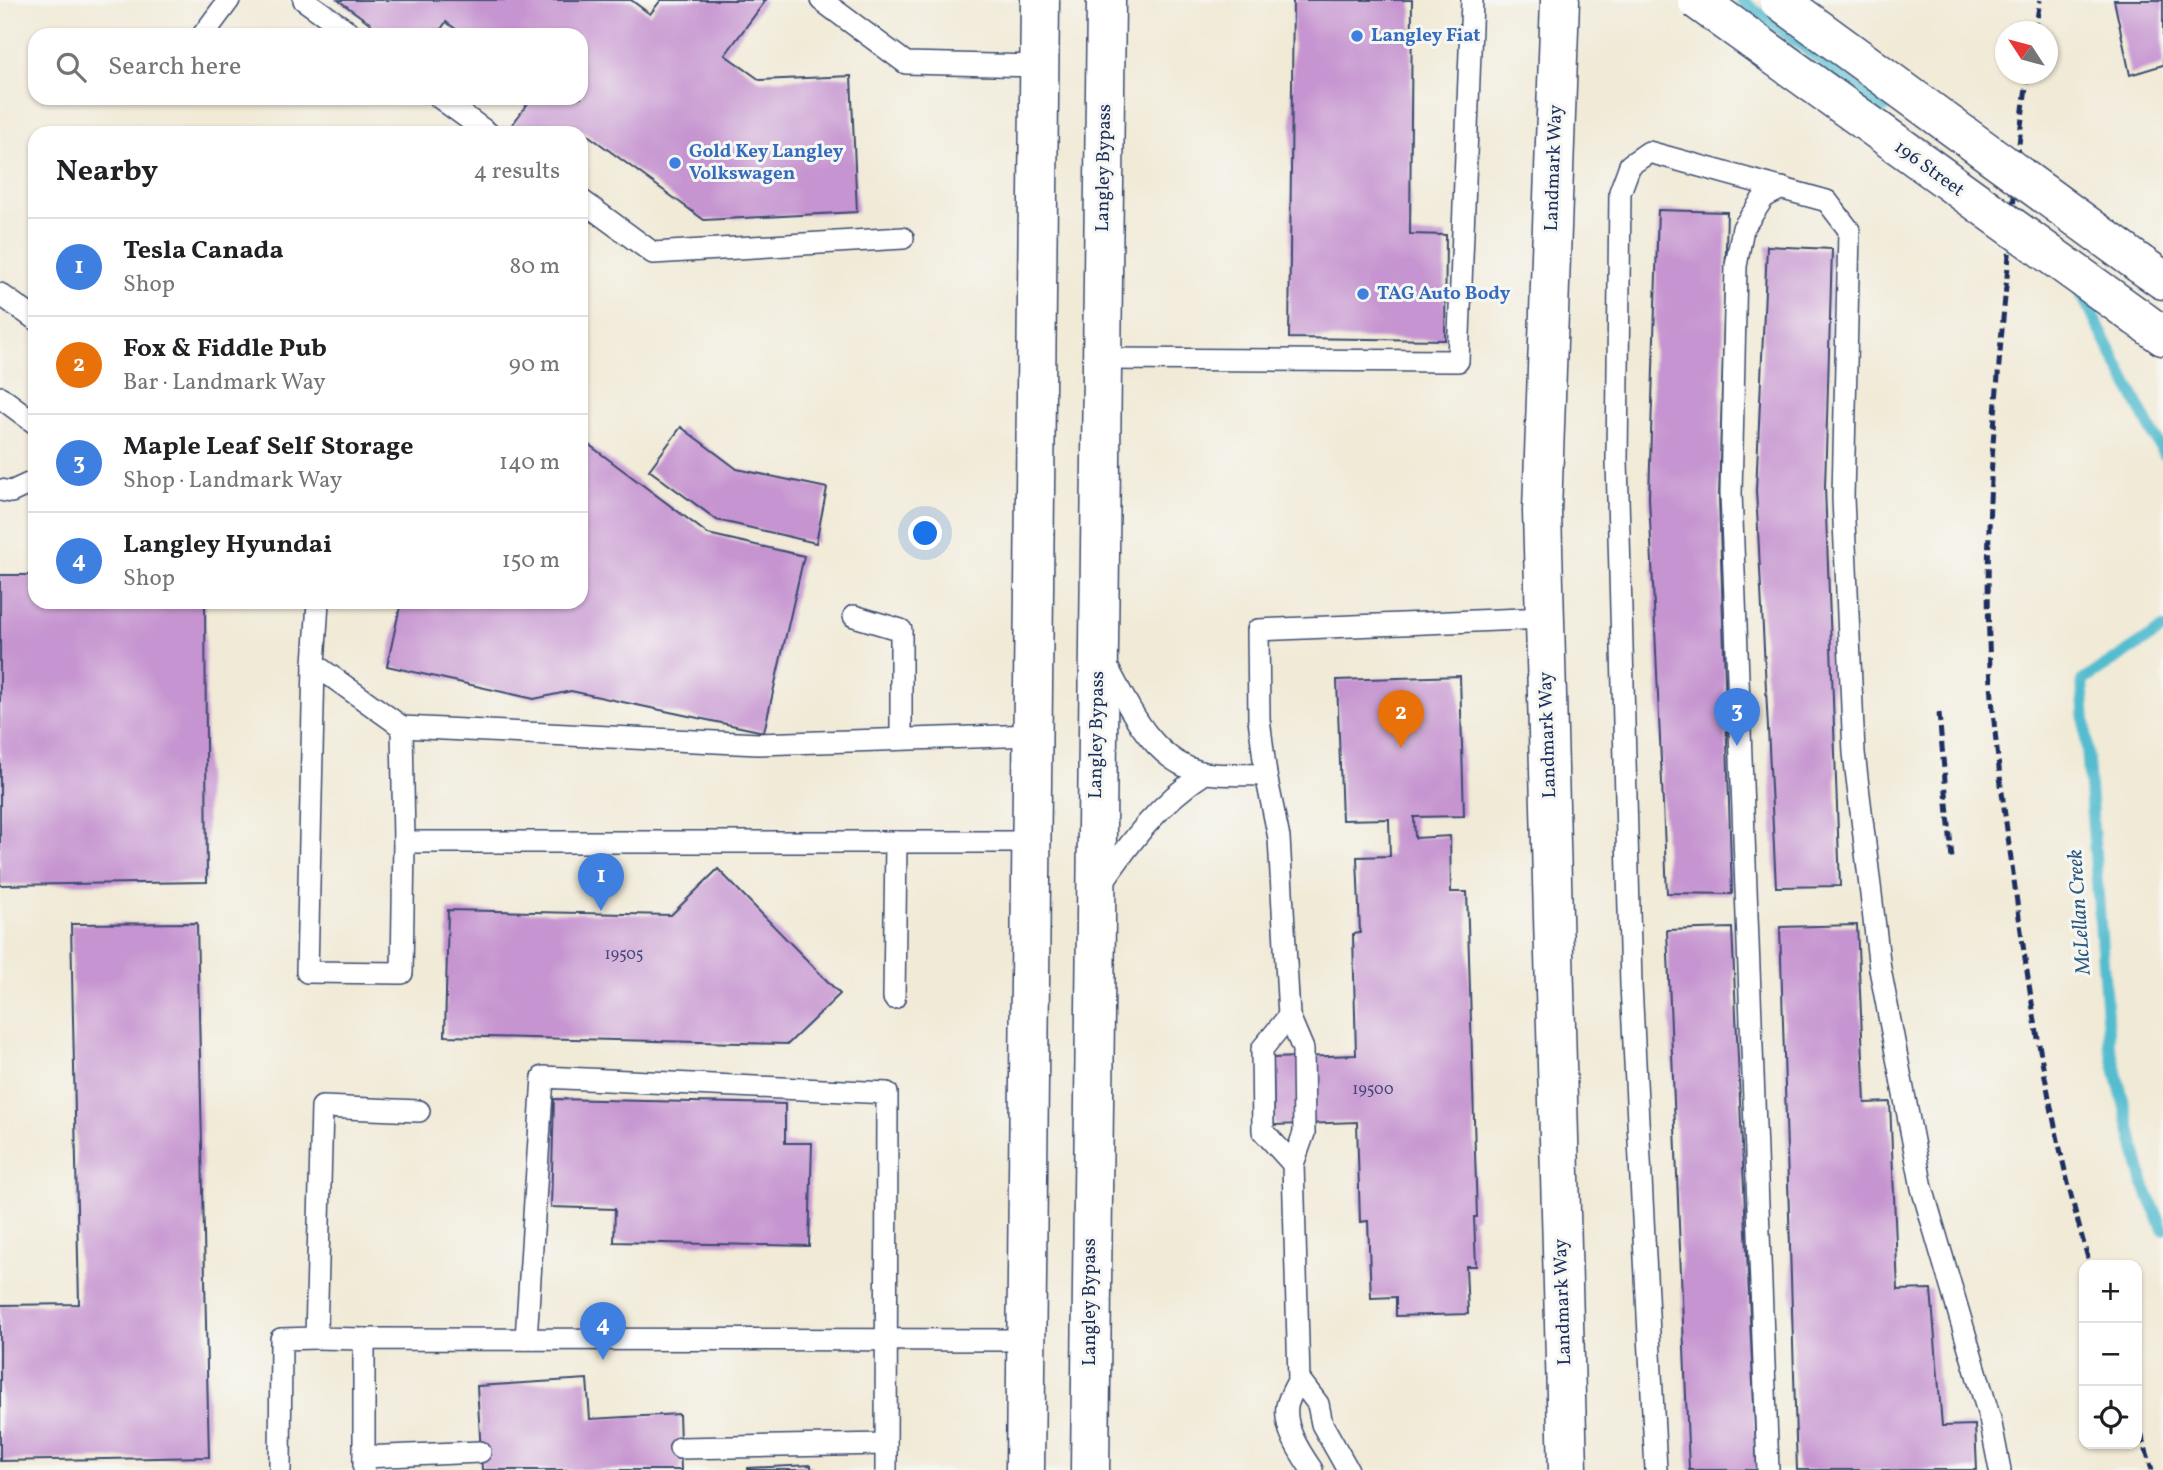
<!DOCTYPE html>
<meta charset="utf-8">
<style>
:root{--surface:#fff;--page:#f6f6f6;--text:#202124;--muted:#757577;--line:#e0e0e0;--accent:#0b8043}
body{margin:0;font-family:Vollkorn,serif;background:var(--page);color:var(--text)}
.controls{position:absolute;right:21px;bottom:21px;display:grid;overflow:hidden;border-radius:14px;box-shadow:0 2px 5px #0004}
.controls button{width:63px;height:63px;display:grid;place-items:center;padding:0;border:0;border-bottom:2px solid var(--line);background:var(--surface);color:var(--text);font:35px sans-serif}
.compass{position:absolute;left:1995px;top:21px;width:63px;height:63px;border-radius:50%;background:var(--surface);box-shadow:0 2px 5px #0004;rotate:306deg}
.you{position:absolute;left:926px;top:534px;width:24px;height:24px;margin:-18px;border:5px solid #fff;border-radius:50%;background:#1a73e8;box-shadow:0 0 0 10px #1a73e833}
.badge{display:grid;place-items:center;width:46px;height:46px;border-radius:50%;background:var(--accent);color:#fff;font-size:23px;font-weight:700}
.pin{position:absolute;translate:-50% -58px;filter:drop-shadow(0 2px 4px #0008)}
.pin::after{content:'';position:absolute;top:37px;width:24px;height:21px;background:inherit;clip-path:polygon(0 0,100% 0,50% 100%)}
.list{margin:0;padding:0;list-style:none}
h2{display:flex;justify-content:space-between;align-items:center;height:91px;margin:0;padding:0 28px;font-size:30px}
h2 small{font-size:23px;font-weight:400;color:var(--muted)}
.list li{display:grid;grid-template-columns:46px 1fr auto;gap:21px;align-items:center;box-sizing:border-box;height:98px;padding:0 28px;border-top:2px solid var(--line)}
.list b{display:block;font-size:26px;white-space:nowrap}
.list p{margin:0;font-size:23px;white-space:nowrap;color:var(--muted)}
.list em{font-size:23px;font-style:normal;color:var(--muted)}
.icon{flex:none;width:38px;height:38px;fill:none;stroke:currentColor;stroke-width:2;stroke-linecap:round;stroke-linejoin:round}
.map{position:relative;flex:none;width:2163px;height:1470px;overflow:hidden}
.search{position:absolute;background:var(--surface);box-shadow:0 2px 5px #0004;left:28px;top:28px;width:560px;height:77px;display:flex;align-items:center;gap:18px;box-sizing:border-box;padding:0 24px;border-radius:21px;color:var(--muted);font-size:26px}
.panel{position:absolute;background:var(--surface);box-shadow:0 2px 5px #0004;left:28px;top:126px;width:560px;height:483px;border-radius:21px}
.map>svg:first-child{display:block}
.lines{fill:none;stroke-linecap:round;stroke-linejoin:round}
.stream{stroke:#52bccf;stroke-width:12}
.building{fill:#c694d0}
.lane-casing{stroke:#3b4b70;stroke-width:24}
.street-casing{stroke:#3b4b70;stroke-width:41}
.secondary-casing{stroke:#3b4b70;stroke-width:41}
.highway-casing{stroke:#3b4b70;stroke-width:41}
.lane{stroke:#fff;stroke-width:21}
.street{stroke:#fff;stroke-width:38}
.secondary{stroke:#fff;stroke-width:38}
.highway{stroke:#fff;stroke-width:38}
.rail{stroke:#1b2f5e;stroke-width:5;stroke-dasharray:10 5;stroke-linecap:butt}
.secondary-bridge-casing{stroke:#3b4b70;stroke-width:41;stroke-linecap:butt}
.secondary-bridge{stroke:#fff;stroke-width:38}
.shop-dot{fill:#3f7fe0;stroke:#f6f6f2;stroke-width:2.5}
.labels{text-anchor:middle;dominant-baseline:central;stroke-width:6;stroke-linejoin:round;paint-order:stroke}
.number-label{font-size:16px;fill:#46487a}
.shop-label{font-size:19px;font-weight:bold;fill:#366cbe;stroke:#f6f6f2;text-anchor:start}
.street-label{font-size:19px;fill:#1b2f5e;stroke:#f6f6f2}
.water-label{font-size:21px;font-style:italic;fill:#2c5980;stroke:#f6f6f2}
</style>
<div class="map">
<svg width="2163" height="1470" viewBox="0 0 2163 1470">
<rect width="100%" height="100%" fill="#f6f6f2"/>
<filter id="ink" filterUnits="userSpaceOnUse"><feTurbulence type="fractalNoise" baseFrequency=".0143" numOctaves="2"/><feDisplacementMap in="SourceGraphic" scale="14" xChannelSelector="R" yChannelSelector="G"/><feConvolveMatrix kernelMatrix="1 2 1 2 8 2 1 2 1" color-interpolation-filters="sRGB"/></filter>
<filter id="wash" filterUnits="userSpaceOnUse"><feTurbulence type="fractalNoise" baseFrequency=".00686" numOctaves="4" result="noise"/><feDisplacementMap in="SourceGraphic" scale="28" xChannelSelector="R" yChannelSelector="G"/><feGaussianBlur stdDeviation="1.57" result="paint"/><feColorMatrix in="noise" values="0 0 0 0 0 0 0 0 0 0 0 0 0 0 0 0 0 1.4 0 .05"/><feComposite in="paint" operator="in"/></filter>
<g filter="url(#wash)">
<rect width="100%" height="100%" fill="#f1ead7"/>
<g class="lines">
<!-- stream -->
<g class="stream">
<polyline points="1741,0 1884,108"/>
<polyline points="2080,291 2163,453"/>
<polyline points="2163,629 2082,681 2109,1043 2144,1185 2163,1229"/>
</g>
</g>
<g id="blocks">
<!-- building -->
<g class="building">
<polygon points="338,0 631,0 650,14 661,0 766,0 725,55 760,80 851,76 857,212 704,220 581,130 578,133 515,133 509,129 532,98 581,98 581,35 464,35 446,22 437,35 386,35"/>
<polygon points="1293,0 1412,0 1410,234 1446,235 1445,340 1289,338"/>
<polygon points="2114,0 2163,0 2163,65 2130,75"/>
<polygon points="1658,210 1727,212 1719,497 1732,894 1667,893 1649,497"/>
<polygon points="1767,246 1832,249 1825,487 1840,886 1776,887 1756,490"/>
<polygon points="681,427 737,469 827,488 816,543 717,520 649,470"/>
<polygon points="588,444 708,534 804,556 764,732 571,691 534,699 387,666 401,602 581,602 581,479"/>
<polygon points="0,575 35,575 35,602 205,602 207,882 0,885"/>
<polygon points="1460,676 1464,816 1414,817 1415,838 1450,836 1451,892 1467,892 1477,1217 1474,1217 1476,1266 1466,1266 1468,1314 1396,1316 1396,1297 1371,1298 1368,1221 1360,1222 1357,1122 1274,1125 1273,1058 1356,1055 1353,934 1360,933 1357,857 1390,856 1389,819 1342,820 1337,680"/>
<polygon points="718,869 840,994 788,1044 445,1036 448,910 671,915"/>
<polygon points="197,923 209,1457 0,1461 0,1305 79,1304 71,924"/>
<polygon points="1857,925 1865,1103 1890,1102 1898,1290 1931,1289 1942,1426 1975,1425 1977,1470 1797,1470 1780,927"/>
<polygon points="1732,928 1757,1470 1689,1470 1667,930"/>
<polygon points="554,1099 785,1104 785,1143 812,1143 809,1246 614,1242 615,1209 551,1207"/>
<polygon points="587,1379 590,1419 679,1414 681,1470 482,1470 477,1386"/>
<polygon points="811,1465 811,1470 748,1470 748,1468"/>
</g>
</g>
</g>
<g filter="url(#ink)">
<use href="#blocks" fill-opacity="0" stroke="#3b4b70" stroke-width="2"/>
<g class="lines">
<defs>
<g id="lane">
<polyline points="304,0 353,35"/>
<polyline points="821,0 906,63 1040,66"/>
<polyline points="203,35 229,0"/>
<polyline points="440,98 488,133"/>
<polyline points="581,200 653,253 903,238"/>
<polyline points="0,294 35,319"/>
<polyline points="1101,359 1458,361 1472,0"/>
<polyline points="0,397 35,423"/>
<polyline points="0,490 11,492 35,481"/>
<polyline points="318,602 314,664 402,727 404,842 1030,842"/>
<polyline points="854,616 901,630 901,739"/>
<path d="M1104 661C1128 704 1152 764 1206 773 1226 776 1247 774 1266 775"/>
<polyline points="314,664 307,972 402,973 404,842"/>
<polyline points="402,727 758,744 1031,735"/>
<path d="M1100 886C1130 842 1160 802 1205 773"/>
<polyline points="894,998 896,842"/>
<polyline points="1289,1016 1262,1049 1263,1131 1293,1164"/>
<polyline points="364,1339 316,1338 322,1107 419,1111"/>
<polyline points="526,1339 543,1077 887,1093 886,1470"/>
<polyline points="1299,1379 1318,1404 1322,1424 1348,1470"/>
<polyline points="680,1448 886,1444"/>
<polyline points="364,1457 480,1452"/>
<polyline points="280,1470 281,1339 316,1338"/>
<polyline points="364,1470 364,1339 1025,1340"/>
<path d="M1312 1470C1300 1452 1284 1429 1287 1406 1289 1397 1295 1387 1299 1379L1293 1164 1304 1133 1303 1049 1289 1016 1279 838 1266 775 1259 719 1258 630 1545 618"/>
<polyline points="1656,1470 1631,985 1617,460 1620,192 1630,165 1649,152 1827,201 1849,230 1843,498 1854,753 1880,969 1922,1188 1990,1419 2000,1470"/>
<polyline points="1768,1470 1731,493 1736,266 1743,228 1764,197 1782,188"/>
</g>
<polyline id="street" points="1560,0 1542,511 1568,1470"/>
<g id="secondary">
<polyline points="2140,264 2163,280"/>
<polyline points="2137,317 2163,336"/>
</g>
<g id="highway">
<polyline points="1025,1470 1040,0"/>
<polyline points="1090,1470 1106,0"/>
</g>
</defs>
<!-- lane casing -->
<use href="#lane" class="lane-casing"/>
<!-- street casing -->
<use href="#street" class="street-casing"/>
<!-- secondary casing -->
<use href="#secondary" class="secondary-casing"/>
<!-- highway casing -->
<use href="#highway" class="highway-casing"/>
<!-- lane -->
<use href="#lane" class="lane"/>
<!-- street -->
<use href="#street" class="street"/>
<!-- secondary -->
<use href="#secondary" class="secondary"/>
<!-- highway -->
<use href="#highway" class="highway"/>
<!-- rail -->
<g class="rail">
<polyline points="2035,32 2040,0"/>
<path d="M2028 74C2018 138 2014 201 2008 266 1996 390 1985 515 1989 640 1991 720 2003 801 2014 880 2031 1009 2053 1140 2090 1265"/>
<polyline points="1939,713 1952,859"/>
<polyline points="2137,1420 2152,1470"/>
</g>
<defs>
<g id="secondary-bridge">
<polyline points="1697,0 2137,317"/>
<polyline points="1779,0 2140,264"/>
</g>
</defs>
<!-- secondary-bridge casing -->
<use href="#secondary-bridge" class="secondary-bridge-casing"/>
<!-- secondary-bridge -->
<use href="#secondary-bridge" class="secondary-bridge"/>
</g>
</g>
<!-- markers -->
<g class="shop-dot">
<circle cx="1357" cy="36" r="7"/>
<circle cx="675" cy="163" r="7"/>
<circle cx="1363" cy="294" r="7"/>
</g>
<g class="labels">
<!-- number labels -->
<g class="number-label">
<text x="624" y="955">19505</text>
<text x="1373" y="1090">19500</text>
</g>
<!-- shop labels -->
<g class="shop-label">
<text x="1371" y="36">Langley Fiat</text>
<text x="689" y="152">Gold Key Langley<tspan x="689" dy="22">Volkswagen</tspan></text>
<text x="1377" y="294">TAG Auto Body</text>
</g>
<!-- street labels -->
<g class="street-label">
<text transform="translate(1104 168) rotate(-89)">Langley Bypass</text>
<text transform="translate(1554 168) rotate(-88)">Landmark Way</text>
<text transform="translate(1929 169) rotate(36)">196 Street</text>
<text transform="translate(1097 735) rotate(-89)">Langley Bypass</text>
<text transform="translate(1548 735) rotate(-92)">Landmark Way</text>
<text transform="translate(1090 1302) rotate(-90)">Langley Bypass</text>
<text transform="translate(1563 1302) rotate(-92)">Landmark Way</text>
</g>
<!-- water labels -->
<g class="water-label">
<text transform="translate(2080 912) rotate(-94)">McLellan Creek</text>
</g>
</g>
</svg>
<div class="controls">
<button>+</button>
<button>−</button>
<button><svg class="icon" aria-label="locate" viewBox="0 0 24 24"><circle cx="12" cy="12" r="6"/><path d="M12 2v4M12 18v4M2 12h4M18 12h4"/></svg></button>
</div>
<svg class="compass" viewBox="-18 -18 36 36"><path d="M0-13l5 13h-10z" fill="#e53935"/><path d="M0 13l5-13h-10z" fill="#757577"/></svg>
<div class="you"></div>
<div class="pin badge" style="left:601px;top:911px;background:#3f7fe0">1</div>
<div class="pin badge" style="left:1401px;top:748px;background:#e8710a">2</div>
<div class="pin badge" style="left:1737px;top:746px;background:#3f7fe0">3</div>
<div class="pin badge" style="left:603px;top:1360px;background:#3f7fe0">4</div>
<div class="search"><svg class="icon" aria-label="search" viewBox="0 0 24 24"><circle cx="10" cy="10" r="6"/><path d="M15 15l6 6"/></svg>Search here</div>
<section class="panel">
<h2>Nearby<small>4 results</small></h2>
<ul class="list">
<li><span class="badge" style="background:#3f7fe0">1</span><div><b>Tesla Canada</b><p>Shop</p></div><em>80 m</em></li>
<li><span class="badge" style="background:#e8710a">2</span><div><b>Fox &amp; Fiddle Pub</b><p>Bar · Landmark Way</p></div><em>90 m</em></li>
<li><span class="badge" style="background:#3f7fe0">3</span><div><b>Maple Leaf Self Storage</b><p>Shop · Landmark Way</p></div><em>140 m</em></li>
<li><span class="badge" style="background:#3f7fe0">4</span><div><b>Langley Hyundai</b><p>Shop</p></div><em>150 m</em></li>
</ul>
</section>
</div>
